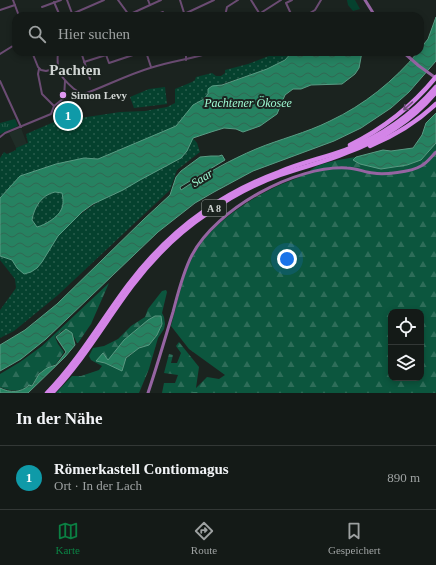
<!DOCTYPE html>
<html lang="de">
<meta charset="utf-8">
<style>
:root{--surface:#141a17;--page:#1d2320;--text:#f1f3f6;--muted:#9da1a1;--line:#333836;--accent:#0b8043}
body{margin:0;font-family:Georgia,serif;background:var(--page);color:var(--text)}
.controls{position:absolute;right:12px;bottom:12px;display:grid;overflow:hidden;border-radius:8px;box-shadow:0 2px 6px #0003}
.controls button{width:36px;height:36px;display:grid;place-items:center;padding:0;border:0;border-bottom:1px solid var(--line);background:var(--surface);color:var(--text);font:20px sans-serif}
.you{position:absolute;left:287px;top:259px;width:14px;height:14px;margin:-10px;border:3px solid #fff;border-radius:50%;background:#1a73e8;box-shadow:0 0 0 6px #1a73e833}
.badge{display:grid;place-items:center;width:26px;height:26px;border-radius:50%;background:var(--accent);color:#fff;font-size:13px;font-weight:700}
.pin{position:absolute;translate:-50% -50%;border:2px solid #fff;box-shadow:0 1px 4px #0006}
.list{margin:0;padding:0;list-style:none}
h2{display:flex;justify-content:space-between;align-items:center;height:52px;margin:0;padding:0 16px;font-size:17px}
h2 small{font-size:13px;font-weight:400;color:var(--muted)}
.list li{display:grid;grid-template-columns:26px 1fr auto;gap:12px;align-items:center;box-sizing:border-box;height:64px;padding:0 16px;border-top:1px solid var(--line)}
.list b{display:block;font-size:15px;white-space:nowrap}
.list p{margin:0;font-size:13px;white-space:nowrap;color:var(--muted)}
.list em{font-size:13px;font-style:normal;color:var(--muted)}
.icon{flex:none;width:22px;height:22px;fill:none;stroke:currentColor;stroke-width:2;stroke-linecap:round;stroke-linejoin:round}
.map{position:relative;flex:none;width:436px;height:393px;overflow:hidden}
.search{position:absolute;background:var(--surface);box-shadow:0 2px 6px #0003;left:12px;right:12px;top:12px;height:44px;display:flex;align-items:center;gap:10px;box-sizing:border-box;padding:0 14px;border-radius:12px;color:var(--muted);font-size:15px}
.sheet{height:116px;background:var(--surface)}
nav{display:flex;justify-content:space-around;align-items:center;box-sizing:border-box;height:56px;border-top:1px solid var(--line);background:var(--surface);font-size:11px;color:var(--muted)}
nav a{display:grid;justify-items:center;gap:2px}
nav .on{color:var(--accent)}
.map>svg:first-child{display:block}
.built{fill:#1f2d27}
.grass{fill:url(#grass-dots)}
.forest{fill:url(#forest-firs);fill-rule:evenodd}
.park{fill:url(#park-tufts)}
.water{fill:url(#water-waves);stroke:#599b83;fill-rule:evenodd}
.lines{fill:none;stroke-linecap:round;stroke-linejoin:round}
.stream{stroke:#599b83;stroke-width:1}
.street{stroke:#6b4c73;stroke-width:2}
.secondary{stroke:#9564a2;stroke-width:3}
.highway{stroke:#d485e8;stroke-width:4.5}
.oneway{stroke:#6e4f79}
.poi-dot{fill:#df98f1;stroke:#1b231f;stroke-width:1.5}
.labels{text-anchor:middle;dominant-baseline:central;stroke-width:4;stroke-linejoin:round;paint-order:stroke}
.shield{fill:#1b231f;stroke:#9aa09d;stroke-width:1}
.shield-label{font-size:10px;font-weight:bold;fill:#d0d5d3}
.poi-label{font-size:11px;font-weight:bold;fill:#d0d5d3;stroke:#1b231f;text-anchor:start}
.water-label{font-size:12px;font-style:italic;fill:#9ffad3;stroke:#1b231f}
.district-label{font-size:15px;font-weight:bold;fill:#d0d5d3;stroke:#1b231f}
</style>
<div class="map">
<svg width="436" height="393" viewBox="0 0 436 393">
<defs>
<pattern id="grass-dots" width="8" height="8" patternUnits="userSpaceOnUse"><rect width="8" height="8" fill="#05412e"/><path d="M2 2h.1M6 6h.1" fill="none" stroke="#285c4b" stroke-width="1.8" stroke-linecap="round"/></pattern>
<pattern id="forest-firs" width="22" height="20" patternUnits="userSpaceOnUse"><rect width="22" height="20" fill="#0c563e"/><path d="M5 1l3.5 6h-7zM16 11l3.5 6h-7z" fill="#2e6d59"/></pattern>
<pattern id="park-tufts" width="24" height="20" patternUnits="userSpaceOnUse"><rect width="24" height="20" fill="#05412e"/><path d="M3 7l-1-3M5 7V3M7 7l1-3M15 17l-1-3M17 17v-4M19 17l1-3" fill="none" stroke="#285c4b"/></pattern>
<pattern id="water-waves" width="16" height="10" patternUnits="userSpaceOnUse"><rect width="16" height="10" fill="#268261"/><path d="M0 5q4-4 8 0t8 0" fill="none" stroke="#306853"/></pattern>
</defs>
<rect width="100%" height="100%" fill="#1b231f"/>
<!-- built -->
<polygon class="built" points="21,128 27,144 16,148 9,133"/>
<!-- grass -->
<g class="grass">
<polygon points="279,52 292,52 285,60 267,69 216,86 208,94 204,99 193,105 176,126 98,159 84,158 56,164 20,176 0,198 0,158 4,152 7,154 16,150 16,148 28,143 26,134 54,122 120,112 145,111 167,107 175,103 175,89 192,82 195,80 196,77 212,73 216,76 221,76 225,73 225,70 248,64"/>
<polygon points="165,87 167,104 134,108 130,97 149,89"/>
<path d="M193 138 197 143 200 152 177 170 170 190 58 295 14 331 0 338V310L16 288 15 279 0 260V256L12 260 17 268 42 262C61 219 104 197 144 177 158 170 175 163 186 152 189 149 191 142 193 138Z"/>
<path d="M55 192 62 193C63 198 64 204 61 210 58 217 45 225 37 227L32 220C34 208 41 195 55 192Z"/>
</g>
<!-- forest -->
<g class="forest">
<path d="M436 143V393H162L164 383H175L178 375 164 373 169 354 173 355 171 363H177L181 353 176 346 179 342 199 367 196 388 207 377 219 379 225 375 189 349 171 326C177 305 183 274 193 256 209 225 252 197 282 184 289 181 296 179 302 176 306 174 309 171 312 169 322 162 344 159 356 157L354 160 381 169 407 165 421 160ZM391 312H421V378H391Z"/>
<path d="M109 283 91 324 78 343H77L72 333 66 329 63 330 55 337 58 344 64 352 56 364 47 368 39 373 32 385H28C21 393 9 391 0 387V374L20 362 42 346Z"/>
<path d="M166 290 167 292 162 313 164 317 165 324 164 329 158 338 149 369 139 393H56L72 376H81L99 370 102 366 91 360 89 356 93 348 104 346 118 339 131 326 145 317 148 309 162 291ZM155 316 162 324 157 335 149 345 139 348 126 359 122 371 105 363 97 361 108 360C122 345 136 326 155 316Z"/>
</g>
<!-- park -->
<g class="park">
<polygon points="355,0 360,9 353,11 348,5 347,0"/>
<polygon points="15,119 18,126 0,134 0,123"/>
</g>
<!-- water -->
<g class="water">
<path d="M436 17V61L409 92 391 108 361 128 334 141 253 171 214 192 195 203 158 232 46 339 21 359 0 371V345L25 330 57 304 144 219 170 195 176 177 181 171 200 157 211 156H219L222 155 225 160 180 187 181 190C205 174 230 160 256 149 280 139 306 133 330 121 364 105 394 81 418 52H420V49L428 39Z"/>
<path d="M292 52H362L359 68 355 74 342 84 311 85 301 89H293L285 95 277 114 260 126 243 132 236 129 224 128 211 132 193 138 187 151 181 158 140 180 123 190 93 204 82 212 58 236 42 262 37 268 31 272 24 274 17 268 12 260 0 256V198L20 176 56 164 84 158 98 159 176 126 193 105 204 99 208 94V89L212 86 222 85 267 69 285 60ZM55 192 62 193C63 198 64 205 61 210 58 217 45 225 37 227L32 220C34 208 41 195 55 192Z"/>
<polygon points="436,113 436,143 421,160 407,165 381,169 360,164 353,160 356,157 383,150 391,151 413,148 422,135 426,123"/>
<polygon points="155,316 161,316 162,324 157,335 149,345 139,348 126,358 122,371 105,363 96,361 103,353 108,360 124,340 148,320"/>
<path d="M66 329 72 333 75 345 65 357 28 393H0V388C10 393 21 393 29 385L32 386 39 374 47 368 56 365 66 352 56 337Z"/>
</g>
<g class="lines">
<!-- stream -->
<polyline class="stream" points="193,393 197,393"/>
<!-- street -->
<g class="street">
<polyline points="13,0 19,16"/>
<polyline points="67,0 73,16"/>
<polyline points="118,0 129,15"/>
<polyline points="148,0 150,5"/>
<polyline points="180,0 185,16"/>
<polyline points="251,0 261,16"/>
<polyline points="54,2 60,16"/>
<polyline points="42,7 61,0"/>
<polyline points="0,10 15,5"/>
<polyline points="72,14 104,0"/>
<polyline points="212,14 213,16"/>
<polyline points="126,16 161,0"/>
<polyline points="153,16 163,12"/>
<polyline points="180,16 214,0"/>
<polyline points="225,16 227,7 238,0"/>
<polyline points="256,16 281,0"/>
<polyline points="292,16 286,3 292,0"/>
<polyline points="305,16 315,10 321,0"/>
<polyline points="32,52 38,67 41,70 46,71 58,68"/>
<path d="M58 52C56 70 60 77 73 88 77 91 80 94 84 94 106 86 127 75 150 68 171 61 192 59 213 52"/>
<polyline points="81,52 90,79"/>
<polyline points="105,52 109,63 142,52"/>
<polyline points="146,52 151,67"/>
<polyline points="0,54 16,44"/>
<polyline points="186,60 186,52"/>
<polyline points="84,62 106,55"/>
<polyline points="39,69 38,74 42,94 54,106"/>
<polyline points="0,81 21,127"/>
<polyline points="0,137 5,133 51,114 54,106 64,98 65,81"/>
</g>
<!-- secondary -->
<g class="secondary">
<polyline points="365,0 375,16"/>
<polyline points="403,52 419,66 436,78"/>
<path d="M148 393C157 366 165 339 173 312 178 293 183 272 192 255 216 209 295 165 347 168 356 168 364 172 373 173 384 175 411 172 421 166 427 163 431 157 436 152"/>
</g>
<!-- highway -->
<g class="highway">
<path d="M350 145C383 129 413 105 436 77"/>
<path d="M370 146C394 136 417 122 436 104"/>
<path d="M47 393C79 360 101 321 128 285 150 256 175 231 204 211 227 195 252 182 279 172 300 163 323 158 345 150 380 137 412 115 436 87"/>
<path d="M52 393C83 361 105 322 132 286 153 258 178 233 208 213 230 197 255 184 280 175 302 167 325 162 346 153 380 141 413 120 436 92"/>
</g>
</g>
<!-- one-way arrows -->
<defs><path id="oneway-shaft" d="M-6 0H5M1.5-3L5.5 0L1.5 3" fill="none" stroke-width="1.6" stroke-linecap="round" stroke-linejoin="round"/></defs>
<use class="oneway" href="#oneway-shaft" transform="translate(408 106) rotate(138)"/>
<!-- markers -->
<circle class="poi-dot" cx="63" cy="95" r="4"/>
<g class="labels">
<!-- shield labels -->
<rect class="shield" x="202" y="200" width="24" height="16" rx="3"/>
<g class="shield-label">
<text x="214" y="208">A 8</text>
</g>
<!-- poi labels -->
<g class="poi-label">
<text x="71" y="95">Simon Levy</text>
</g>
<!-- water labels -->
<g class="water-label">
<text x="248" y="103">Pachtener Ökosee</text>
<text transform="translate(202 178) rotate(-32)">Saar</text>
</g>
<!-- district labels -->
<g class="district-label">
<text x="75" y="70">Pachten</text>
</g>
</g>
</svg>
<div class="controls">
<button><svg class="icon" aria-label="locate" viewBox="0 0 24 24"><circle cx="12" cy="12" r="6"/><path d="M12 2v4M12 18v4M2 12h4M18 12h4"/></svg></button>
<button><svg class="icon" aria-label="layers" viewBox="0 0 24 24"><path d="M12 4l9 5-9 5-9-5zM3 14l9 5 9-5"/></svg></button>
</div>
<div class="you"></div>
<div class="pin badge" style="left:68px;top:116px;background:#0f9aa8">1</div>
<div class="search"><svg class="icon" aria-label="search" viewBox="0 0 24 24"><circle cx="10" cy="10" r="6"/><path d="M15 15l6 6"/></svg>Hier suchen</div>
</div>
<section class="sheet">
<h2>In der Nähe<small></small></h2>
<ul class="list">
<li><span class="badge" style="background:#0f9aa8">1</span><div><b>Römerkastell Contiomagus</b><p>Ort · In der Lach</p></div><em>890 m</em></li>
</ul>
</section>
<nav>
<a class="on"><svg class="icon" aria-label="map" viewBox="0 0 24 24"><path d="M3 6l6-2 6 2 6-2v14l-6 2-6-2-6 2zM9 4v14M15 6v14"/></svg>Karte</a>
<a><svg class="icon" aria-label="directions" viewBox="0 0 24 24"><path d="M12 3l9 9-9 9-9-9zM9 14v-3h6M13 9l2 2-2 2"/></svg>Route</a>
<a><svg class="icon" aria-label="saved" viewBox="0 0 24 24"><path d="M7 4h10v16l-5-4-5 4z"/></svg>Gespeichert</a>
</nav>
